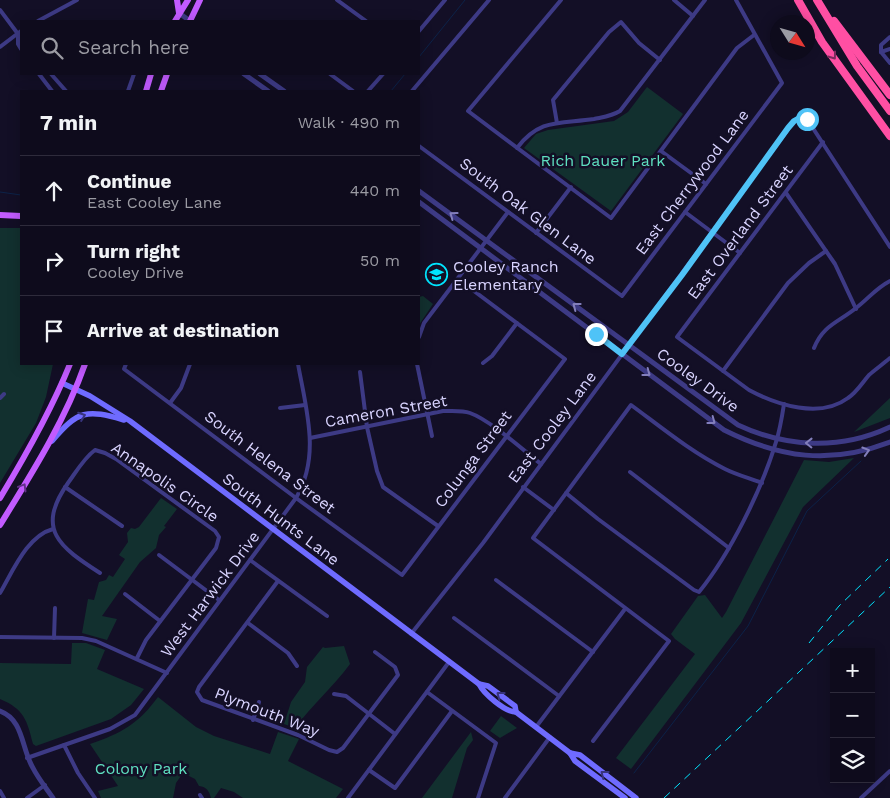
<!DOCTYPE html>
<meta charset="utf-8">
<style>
:root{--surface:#0e0b1c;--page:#1c1929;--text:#f1f3f6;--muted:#9b9ba3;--line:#2e2b3b}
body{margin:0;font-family:"Work Sans",sans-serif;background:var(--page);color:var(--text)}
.controls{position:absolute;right:15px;bottom:15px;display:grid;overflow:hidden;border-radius:0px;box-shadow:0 2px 12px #0003}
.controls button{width:45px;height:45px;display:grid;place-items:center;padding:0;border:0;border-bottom:1px solid var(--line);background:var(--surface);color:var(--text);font:25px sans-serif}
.compass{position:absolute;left:770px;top:15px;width:45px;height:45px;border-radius:50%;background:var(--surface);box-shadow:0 2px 12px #0003;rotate:127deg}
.stop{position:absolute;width:15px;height:15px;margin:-11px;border:4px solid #4fc3f7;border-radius:50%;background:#fff}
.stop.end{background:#4fc3f7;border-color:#fff;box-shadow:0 1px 5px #0008}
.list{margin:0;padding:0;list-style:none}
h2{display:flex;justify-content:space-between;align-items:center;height:65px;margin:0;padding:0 20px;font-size:21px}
h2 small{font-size:16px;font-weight:400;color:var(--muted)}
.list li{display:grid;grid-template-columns:32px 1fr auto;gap:15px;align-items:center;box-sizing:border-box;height:70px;padding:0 20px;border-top:1px solid var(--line)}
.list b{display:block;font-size:19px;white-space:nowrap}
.list p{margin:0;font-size:16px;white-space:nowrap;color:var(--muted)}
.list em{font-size:16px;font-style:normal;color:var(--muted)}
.icon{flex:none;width:28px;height:28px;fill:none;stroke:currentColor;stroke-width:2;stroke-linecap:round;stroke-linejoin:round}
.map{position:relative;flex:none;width:890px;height:798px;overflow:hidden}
.search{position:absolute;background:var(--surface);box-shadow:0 2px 12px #0003;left:20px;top:20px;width:400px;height:55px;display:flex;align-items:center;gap:12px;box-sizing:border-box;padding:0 18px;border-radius:0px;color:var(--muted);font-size:19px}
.panel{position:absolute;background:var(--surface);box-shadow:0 2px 12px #0003;left:20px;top:90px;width:400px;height:275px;border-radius:0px}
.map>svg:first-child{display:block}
.green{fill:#12302f}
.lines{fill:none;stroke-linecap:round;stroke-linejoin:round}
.stream{stroke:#0c2248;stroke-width:1}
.minor{stroke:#3d3a85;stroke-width:4}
.tertiary{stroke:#3d3a85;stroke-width:5}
.secondary{stroke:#6f6bff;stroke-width:5.5}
.primary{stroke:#c25bff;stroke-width:6}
.motorway{stroke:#ff4fa3;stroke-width:8}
.rail{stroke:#00e5ff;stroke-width:1;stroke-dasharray:8 6;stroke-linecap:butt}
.oneway{stroke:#7d2c5e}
.oneway2{stroke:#837fbc}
.oneway3{stroke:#38347d}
.oneway4{stroke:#623188}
.route{stroke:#4fc3f7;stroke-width:6}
.labels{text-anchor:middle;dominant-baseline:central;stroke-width:5;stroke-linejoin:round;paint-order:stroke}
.park-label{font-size:16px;fill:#5fe0c0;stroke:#130f26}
.street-label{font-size:16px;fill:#d9d4ff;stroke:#130f26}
.poi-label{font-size:16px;fill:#d9d4ff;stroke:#130f26;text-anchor:start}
</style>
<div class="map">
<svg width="890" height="798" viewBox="0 0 890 798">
<rect width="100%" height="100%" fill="#130f26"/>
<!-- green -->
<g class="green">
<polygon points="647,87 683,114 611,211 524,148 536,134 548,130 614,121 628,112"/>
<polygon points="0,228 21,228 21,364 53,364 46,397 36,423 0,483"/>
<polygon points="423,296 433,304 419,325 419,297"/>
<polygon points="890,398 890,418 854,432"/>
<polygon points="854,458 803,507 741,623 631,769 616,758 695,654 675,639 671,634 698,596 705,595 722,618 726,612 804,460 829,462"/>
<polygon points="161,498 177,509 164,526 166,527 159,535 156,548 140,562 102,616 117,619 107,640 82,633 88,599 94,600 99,582 106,580 109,575 113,577 125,559 119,555 128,542 127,533 131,528 135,529 139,527"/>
<path d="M72 643H86L105 650 97 669 144 689 131 705 111 719 36 746 33 744C27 720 24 709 0 699V663L71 664Z"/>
<path d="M344 646 350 664C333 687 312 705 295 728L284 724 291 702 305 682 307 667 323 647 325 648Z"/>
<path d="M158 697 196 727 214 736 270 754 278 732 299 739 288 761 343 789 336 798H243L234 792 221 788 214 798H211C209 791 207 787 199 786L195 779 183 773 176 783 173 798H101L98 791 118 786 90 744C122 733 138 724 158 697Z"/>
<polygon points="501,716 517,728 500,738 490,731"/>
<polygon points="471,732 473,740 467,748 452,798 422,798"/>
</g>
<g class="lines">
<!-- stream -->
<g class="stream">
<polyline points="419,57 465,0"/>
<polyline points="391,91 405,74"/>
<polyline points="0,192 21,195"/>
<polyline points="634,773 748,626 807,511 861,461"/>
</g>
<!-- minor -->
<g class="minor">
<polyline points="337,0 366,21"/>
<polyline points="561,0 468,111 611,218 737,48 754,35"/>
<polyline points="674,0 693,16"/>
<polyline points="0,10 18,34 21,35"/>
<polyline points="38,21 77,0"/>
<polyline points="419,31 445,0"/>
<polyline points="18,34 18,44 21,49"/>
<polyline points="0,47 21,31"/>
<polyline points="881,52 881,45 890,37"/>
<polyline points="881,52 890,63"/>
<polyline points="881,52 890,49"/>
<polyline points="39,74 52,91"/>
<polyline points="51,74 66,91"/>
<polyline points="330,74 353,91"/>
<polyline points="128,91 134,74"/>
<polyline points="368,91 383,74"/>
<polyline points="412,91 489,0"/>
<polyline points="557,123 553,100 609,32 621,22 639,43 660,60"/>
<path d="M823 142 677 337 749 390C777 405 820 419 848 398 857 392 862 383 869 375 876 369 883 364 890 358"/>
<polyline points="419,146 622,296 782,83 736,0"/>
<path d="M517 148C540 118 560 124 594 119 603 117 612 116 620 111L705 0"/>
<polyline points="661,151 706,184"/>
<polyline points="786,193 835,264 856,309"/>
<polyline points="685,212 740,253"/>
<polyline points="536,233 571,187"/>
<polyline points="419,337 424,323 508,212"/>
<path d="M814 348C823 325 839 322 856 308 868 299 876 288 890 281"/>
<polyline points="483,363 492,356 517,323"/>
<polyline points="126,364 124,369 296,498 402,575 565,359 458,279"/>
<polyline points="417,364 432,436"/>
<polyline points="723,371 788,283 809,263 826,251"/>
<polyline points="360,372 367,427 377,471 383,487 438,526"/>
<polyline points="0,398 4,394"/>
<polyline points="170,403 181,388 190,364"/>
<polyline points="280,408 305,405"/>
<path d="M310 438 443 411C452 411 462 410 470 413 490 420 523 450 541 464"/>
<polyline points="630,472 729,548"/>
<polyline points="65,487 122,526"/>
<polyline points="523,487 554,510"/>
<path d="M566 493 598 519 694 590 699 592C730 554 762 489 776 442 780 430 782 417 784 404"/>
<polyline points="159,555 219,600"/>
<polyline points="250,560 327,616"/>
<path d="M100 573C60 547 35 530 68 483 76 472 84 458 95 450L105 453 116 459 215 531 219 537 216 548 146 640 137 658"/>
<polyline points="496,580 593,652"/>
<polyline points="278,581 199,687 197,692 202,700 298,735 329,750 337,752 343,748 398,675 395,667 375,652"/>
<path d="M0 593C13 571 27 536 53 529"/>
<polyline points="125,594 160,621"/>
<polyline points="454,618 559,696"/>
<polyline points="248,623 288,653 297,666"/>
<polyline points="411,634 483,543 789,128 794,121 803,116 807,119 890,247"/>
<polyline points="0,637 82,638 96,641 167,673"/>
<polyline points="54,638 55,608"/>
<polyline points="427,692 496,743 478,798"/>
<polyline points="334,694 346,696 395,734"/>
<polyline points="253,720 259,702"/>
<polyline points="536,727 625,609"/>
<path d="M593 741 669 641 533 538 631 405C661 427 691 452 725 469 737 475 749 478 762 483"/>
<polyline points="64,745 78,773 95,798"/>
<path d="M27 758 110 729 135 715 296 498C321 456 306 409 298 364"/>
<polyline points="369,770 395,788 452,711"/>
<polyline points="0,791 4,798"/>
<polyline points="200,795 202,798"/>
<polyline points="27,798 45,785"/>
<polyline points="348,798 449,662"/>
<polyline points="505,798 550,737"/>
<polyline points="861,798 890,771"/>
</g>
<!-- tertiary -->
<g class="tertiary">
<polyline points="179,13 190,21"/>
<polyline points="244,74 268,91"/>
<polyline points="260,74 284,91"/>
<path d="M419 191 738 425C787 448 841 450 890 427"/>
<path d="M419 202 724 430C780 458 830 465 890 442"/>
<path d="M0 711C24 720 21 748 33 768 38 778 46 788 53 798"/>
</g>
<!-- secondary -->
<g class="secondary">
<path d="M62 383 90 396 130 421 479 684C484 694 505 712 516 712L570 753 580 755 636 798"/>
<path d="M52 441C78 410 87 409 124 420"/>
<polyline points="479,684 488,686 515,706 516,712"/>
<polyline points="570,753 575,761 625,798"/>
</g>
<!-- primary -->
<g class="primary">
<polyline points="177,0 179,13"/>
<polyline points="175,21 188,0"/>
<polyline points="190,21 200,0"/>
<polyline points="146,91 151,74"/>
<polyline points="161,91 167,74"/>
<polyline points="0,215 21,216"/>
<path d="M0 498C26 455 51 411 70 364"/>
<path d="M0 525C32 473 65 421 85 364"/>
</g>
<!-- motorway -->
<g class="motorway">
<polyline points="798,0 822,42 890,136"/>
<polyline points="817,0 857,66 890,111"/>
<polyline points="834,21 890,95"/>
</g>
<!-- rail -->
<g class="rail">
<polyline points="809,643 839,606 888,559"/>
<polyline points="664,798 890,587"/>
</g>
</g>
<!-- one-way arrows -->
<defs><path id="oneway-chevron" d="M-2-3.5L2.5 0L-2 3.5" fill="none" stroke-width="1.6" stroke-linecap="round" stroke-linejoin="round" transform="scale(1.25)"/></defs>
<use class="oneway" href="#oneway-chevron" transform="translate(833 56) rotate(54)"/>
<g class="oneway2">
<use href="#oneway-chevron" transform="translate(453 215) rotate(-144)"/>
<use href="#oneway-chevron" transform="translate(576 306) rotate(-143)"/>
<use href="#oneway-chevron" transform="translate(647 373) rotate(37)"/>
<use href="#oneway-chevron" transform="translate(712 421) rotate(37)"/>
<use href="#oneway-chevron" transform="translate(809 443) rotate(-179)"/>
<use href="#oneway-chevron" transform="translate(866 451) rotate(-17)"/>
</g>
<g class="oneway3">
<use href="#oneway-chevron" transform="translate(82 416) rotate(-20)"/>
<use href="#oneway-chevron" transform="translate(500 695) rotate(-143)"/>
<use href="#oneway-chevron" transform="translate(604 774) rotate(-142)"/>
</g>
<use class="oneway4" href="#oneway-chevron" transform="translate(23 487) rotate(-59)"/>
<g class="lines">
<!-- route -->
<polyline class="route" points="596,334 622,354 682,275 788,128 794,121 803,116 807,119"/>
</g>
<!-- icons -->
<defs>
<symbol id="school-ring" viewBox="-11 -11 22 22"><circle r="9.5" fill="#130f26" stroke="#00e5ff" stroke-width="1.5"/><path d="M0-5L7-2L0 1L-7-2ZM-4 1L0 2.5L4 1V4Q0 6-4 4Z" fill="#00e5ff"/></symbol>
</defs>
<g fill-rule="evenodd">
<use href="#school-ring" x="424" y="262" width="25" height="25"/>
</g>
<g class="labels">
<!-- park labels -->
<g class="park-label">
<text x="603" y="160">Rich Dauer Park</text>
<text x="141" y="768">Colony Park</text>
</g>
<!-- street labels -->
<g class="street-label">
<text transform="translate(692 182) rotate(-53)">East Cherrywood Lane</text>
<text transform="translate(528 211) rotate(37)">South Oak Glen Lane</text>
<text transform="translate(740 232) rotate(-53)">East Overland Street</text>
<text transform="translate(698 380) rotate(36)">Cooley Drive</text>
<text transform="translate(386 411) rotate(-10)">Cameron Street</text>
<text transform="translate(552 427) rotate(-53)">East Cooley Lane</text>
<text transform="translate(473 459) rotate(-53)">Colunga Street</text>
<text transform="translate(270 462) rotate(37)">South Helena Street</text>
<text transform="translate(165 482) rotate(35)">Annapolis Circle</text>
<text transform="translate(281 519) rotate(37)">South Hunts Lane</text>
<text transform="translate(210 594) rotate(-53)">West Harwick Drive</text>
<text transform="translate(267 712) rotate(21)">Plymouth Way</text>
</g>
<!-- poi labels -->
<g class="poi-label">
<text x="453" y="266">Cooley Ranch<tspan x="453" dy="18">Elementary</tspan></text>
</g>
</g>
</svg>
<div class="controls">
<button>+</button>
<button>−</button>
<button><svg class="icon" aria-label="layers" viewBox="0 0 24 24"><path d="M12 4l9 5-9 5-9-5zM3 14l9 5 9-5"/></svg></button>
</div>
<svg class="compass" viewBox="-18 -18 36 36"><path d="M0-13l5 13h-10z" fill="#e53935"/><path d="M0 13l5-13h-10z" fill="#9b9ba3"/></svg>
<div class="stop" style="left:807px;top:119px"></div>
<div class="stop end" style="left:596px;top:334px"></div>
<div class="search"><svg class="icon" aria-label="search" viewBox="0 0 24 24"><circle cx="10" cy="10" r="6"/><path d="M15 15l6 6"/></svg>Search here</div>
<section class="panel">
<h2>7 min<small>Walk · 490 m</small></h2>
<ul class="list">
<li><svg class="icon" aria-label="ahead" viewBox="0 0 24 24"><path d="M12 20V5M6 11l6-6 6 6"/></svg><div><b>Continue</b><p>East Cooley Lane</p></div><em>440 m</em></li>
<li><svg class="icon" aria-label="right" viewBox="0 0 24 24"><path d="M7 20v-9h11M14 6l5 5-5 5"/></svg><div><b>Turn right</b><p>Cooley Drive</p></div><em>50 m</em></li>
<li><svg class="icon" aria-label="arrive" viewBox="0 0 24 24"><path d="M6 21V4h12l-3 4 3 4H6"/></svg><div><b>Arrive at destination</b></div></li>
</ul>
</section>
</div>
